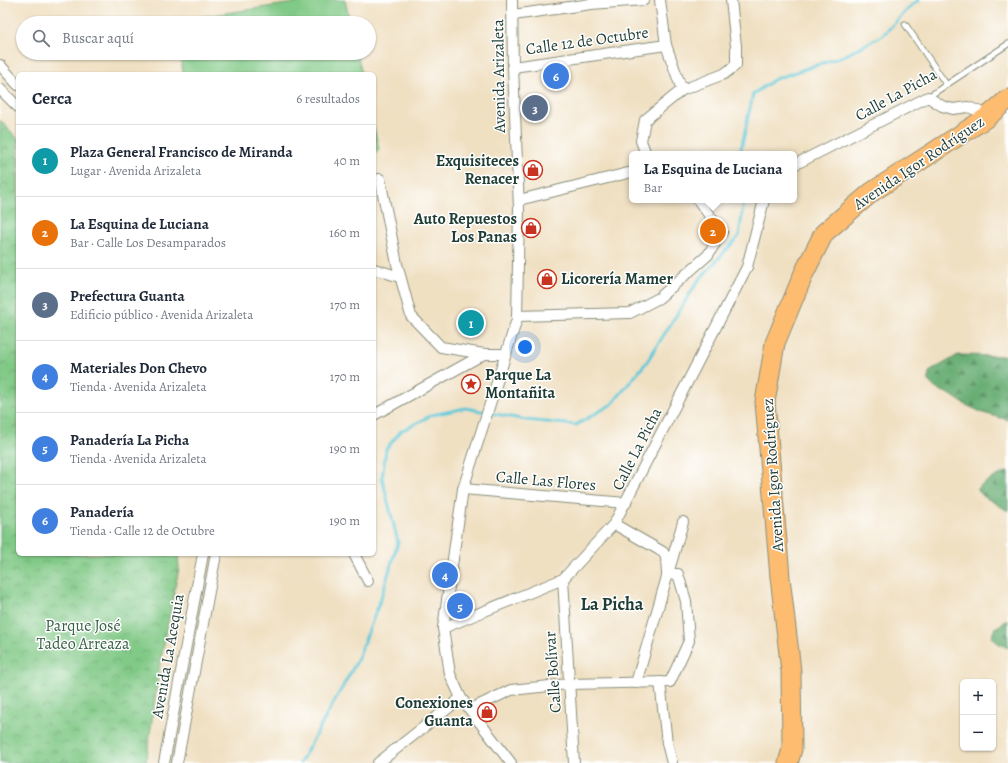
<!DOCTYPE html>
<html lang="es">
<meta charset="utf-8">
<style>
:root{--surface:#fff;--page:#f2f2f3;--text:#1f2937;--muted:#747a83;--line:#e0e1e3;--accent:#0f766e}
body{margin:0;font-family:Alegreya,serif;background:var(--page);color:var(--text)}
.controls{position:absolute;right:12px;bottom:12px;display:grid;overflow:hidden;border-radius:6px;box-shadow:0 1px 3px #0004}
.controls button{width:36px;height:36px;display:grid;place-items:center;padding:0;border:0;border-bottom:1px solid var(--line);background:var(--surface);color:var(--text);font:20px sans-serif}
.you{position:absolute;left:525px;top:347px;width:14px;height:14px;margin:-10px;border:3px solid #fff;border-radius:50%;background:#1a73e8;box-shadow:0 0 0 6px #1a73e833}
.badge{display:grid;place-items:center;width:26px;height:26px;border-radius:50%;background:var(--accent);color:#fff;font-size:13px;font-weight:700}
.pin{position:absolute;translate:-50% -50%;border:2px solid #fff;box-shadow:0 1px 4px #0006}
.popup{position:absolute;left:629px;top:151px;width:168px;height:52px;box-sizing:border-box;display:grid;place-content:center;border-radius:6px;background:var(--surface);filter:drop-shadow(0 1px 3px #0005);font-size:13px;white-space:nowrap;color:var(--muted)}
.popup b{font-size:15px;color:var(--text)}
.popup::after{content:'';position:absolute;left:50%;top:100%;margin-left:-8px;border:8px solid transparent;border-top-color:var(--surface)}
.list{margin:0;padding:0;list-style:none}
h2{display:flex;justify-content:space-between;align-items:center;height:52px;margin:0;padding:0 16px;font-size:17px}
h2 small{font-size:13px;font-weight:400;color:var(--muted)}
.list li{display:grid;grid-template-columns:26px 1fr auto;gap:12px;align-items:center;box-sizing:border-box;height:72px;padding:0 16px;border-top:1px solid var(--line)}
.list b{display:block;font-size:15px;white-space:nowrap}
.list p{margin:0;font-size:13px;white-space:nowrap;color:var(--muted)}
.list em{font-size:13px;font-style:normal;color:var(--muted)}
.icon{flex:none;width:22px;height:22px;fill:none;stroke:currentColor;stroke-width:2;stroke-linecap:round;stroke-linejoin:round}
.map{position:relative;flex:none;width:1008px;height:763px;overflow:hidden}
.search{position:absolute;background:var(--surface);box-shadow:0 1px 3px #0004;left:16px;top:16px;width:360px;height:44px;display:flex;align-items:center;gap:10px;box-sizing:border-box;padding:0 14px;border-radius:22px;color:var(--muted);font-size:15px}
.panel{position:absolute;background:var(--surface);box-shadow:0 1px 3px #0004;left:16px;top:72px;width:360px;height:484px;border-radius:6px}
.map>svg:first-child{display:block}
.forest{fill:url(#forest-firs);stroke:#447554}
.park{fill:url(#park-crowns);stroke:#50835d}
.garden{fill:#81c986;stroke:#50835d}
.lines{fill:none;stroke-linecap:round;stroke-linejoin:round}
.stream{stroke:#5cc7d7;stroke-width:3}
.lane-casing{stroke:#888e7b;stroke-width:7}
.street-casing{stroke:#888e7b;stroke-width:12}
.highway-casing{stroke:#888e7b;stroke-width:21}
.lane{stroke:#fff;stroke-width:5}
.street{stroke:#fff;stroke-width:10}
.highway{stroke:#fdbc70;stroke-width:19}
.labels{text-anchor:middle;dominant-baseline:central;stroke-width:3;stroke-linejoin:round;paint-order:stroke}
.street-label{font-size:16px;fill:#1f3d34;stroke:#fff}
.poi-label{font-size:16px;font-weight:bold;fill:#1f3d34;stroke:#fff;text-anchor:end}
.park-label{font-size:16px;fill:#386048;stroke:#fff}
.quarter-label{font-size:18px;font-weight:bold;fill:#1f3d34;stroke:#fff}
</style>
<div class="map">
<svg width="1008" height="763" viewBox="0 0 1008 763">
<defs>
<pattern id="forest-firs" width="22" height="20" patternUnits="userSpaceOnUse"><rect width="22" height="20" fill="#68ad73"/><path d="M5 1l3.5 6h-7zM16 11l3.5 6h-7z" fill="#558e5f"/></pattern>
<pattern id="park-crowns" width="20" height="18" patternUnits="userSpaceOnUse"><rect width="20" height="18" fill="#81c986"/><path d="M2 6a3 3 0 1 1 6 0M12 15a3 3 0 1 1 6 0" fill="none" stroke="#69a46e"/></pattern>
</defs>
<rect width="100%" height="100%" fill="#fff"/>
<filter id="ink" filterUnits="userSpaceOnUse"><feTurbulence type="fractalNoise" baseFrequency=".025" numOctaves="2"/><feDisplacementMap in="SourceGraphic" scale="8" xChannelSelector="R" yChannelSelector="G"/><feConvolveMatrix kernelMatrix="1 2 1 2 8 2 1 2 1" color-interpolation-filters="sRGB"/></filter>
<filter id="wash" filterUnits="userSpaceOnUse"><feTurbulence type="fractalNoise" baseFrequency=".012" numOctaves="4" result="noise"/><feDisplacementMap in="SourceGraphic" scale="16" xChannelSelector="R" yChannelSelector="G"/><feGaussianBlur stdDeviation="0.9" result="paint"/><feColorMatrix in="noise" values="0 0 0 0 0 0 0 0 0 0 0 0 0 0 0 0 0 1.4 0 .05"/><feComposite in="paint" operator="in"/></filter>
<g filter="url(#wash)">
<rect width="100%" height="100%" fill="#f0e0c2"/>
<!-- forest -->
<g class="forest">
<polygon points="958,355 1008,356 1008,420 983,413 966,405 951,395 935,388 928,381 929,372"/>
<path d="M1008 471V511L983 496 977 489C984 482 999 475 1008 471Z"/>
<polygon points="1008,620 1008,648 998,643 991,637 995,628"/>
</g>
<!-- park -->
<polygon class="park" points="0,120 18,139 18,554 178,554 179,568 160,663 146,763 0,763"/>
<!-- garden -->
<g class="garden">
<polygon points="314,0 345,0 350,23 188,23 192,18"/>
<polygon points="180,53 357,53 362,74 183,74"/>
<polygon points="374,127 379,149 374,155"/>
</g>
<g class="lines">
<!-- stream -->
<g class="stream">
<polyline points="740,154 753,94 775,79 844,56 883,35 912,5 919,0"/>
<polyline points="300,763 357,661 381,598 398,542 382,478 386,449 401,431 432,415 466,408 526,420 576,425 612,404 646,363 698,281 739,236 744,200"/>
</g>
</g>
</g>
<g filter="url(#ink)">
<g class="lines">
<defs>
<g id="lane">
<polyline points="905,24 946,84"/>
<polyline points="928,97 1008,44"/>
</g>
<g id="street">
<polyline points="660,0 666,45 682,90"/>
<polyline points="513,15 591,4 644,0"/>
<polyline points="0,65 18,85"/>
<polyline points="513,67 666,45"/>
<polyline points="0,89 18,107"/>
<polyline points="646,154 641,141 645,120 682,90 724,74 736,65 736,46 731,0"/>
<polyline points="794,165 928,97 942,106 953,109 968,107 984,113 986,118"/>
<polyline points="374,180 380,179 397,264 411,316 441,347 484,354"/>
<polyline points="519,200 632,172"/>
<polyline points="374,269 400,277"/>
<polyline points="517,316 630,313 659,298 708,255 722,232 698,200"/>
<polyline points="374,415 484,354 506,354"/>
<polyline points="463,489 626,503"/>
<polyline points="354,554 368,581"/>
<polyline points="563,579 574,763"/>
<polyline points="443,628 563,579 614,524 747,267 764,200"/>
<polyline points="660,682 667,743 672,763"/>
<polyline points="636,683 683,522"/>
<polyline points="471,709 511,690 569,684 670,682 689,641 686,601 678,574 667,574 666,557 663,552 614,524"/>
<polyline points="164,763 203,554"/>
<polyline points="177,763 216,554"/>
<polyline points="378,763 461,698"/>
<polyline points="511,763 461,698 450,674 443,628 463,489 517,319 519,208 513,67 512,0"/>
</g>
<polyline id="highway" points="788,763 792,749 791,671 780,577 765,402 775,343 804,273 824,233 872,192 986,118 1008,99"/>
</defs>
<!-- lane casing -->
<use href="#lane" class="lane-casing"/>
<!-- street casing -->
<use href="#street" class="street-casing"/>
<!-- highway casing -->
<use href="#highway" class="highway-casing"/>
<!-- lane -->
<use href="#lane" class="lane"/>
<!-- street -->
<use href="#street" class="street"/>
<!-- highway -->
<use href="#highway" class="highway"/>
</g>
</g>
<!-- icons -->
<defs>
<symbol id="shop-ring" viewBox="-11 -11 22 22"><circle r="9.5" fill="#fff" stroke="#c8321e" stroke-width="1.5"/><path d="M-5-2.5h2.3a2.7 3.5 0 0 1 5.4 0H5L5.5 6h-11ZM-1.5-2.5h3a1.5 2.3 0 0 0-3 0Z" fill="#c8321e"/></symbol>
<symbol id="sight-ring" viewBox="-11 -11 22 22"><circle r="9.5" fill="#fff" stroke="#c8321e" stroke-width="1.5"/><path d="M0-6L1.8-2.2L6-1.7L2.9 1.2L3.7 5.4L0 3.3L-3.7 5.4L-2.9 1.2L-6-1.7L-1.8-2.2Z" fill="#c8321e"/></symbol>
</defs>
<g fill-rule="evenodd">
<use href="#shop-ring" x="522" y="159" width="22" height="22"/>
<use href="#shop-ring" x="520" y="217" width="22" height="22"/>
<use href="#shop-ring" x="536" y="268" width="22" height="22"/>
<use href="#sight-ring" x="460" y="373" width="22" height="22"/>
<use href="#shop-ring" x="476" y="701" width="22" height="22"/>
</g>
<g class="labels">
<!-- street labels -->
<g class="street-label">
<text transform="translate(587 41) rotate(-8)">Calle 12 de Octubre</text>
<text transform="translate(499 76) rotate(-91)">Avenida Arizaleta</text>
<text transform="translate(896 95) rotate(-29)">Calle La Picha</text>
<text transform="translate(919 163) rotate(-34)">Avenida Igor Rodríguez</text>
<text transform="translate(637 449) rotate(-63)">Calle La Picha</text>
<text transform="translate(773 475) rotate(-94)">Avenida Igor Rodríguez</text>
<text transform="translate(546 481) rotate(5)">Calle Las Flores</text>
<text transform="translate(168 656) rotate(-80)">Avenida La Acequia</text>
<text transform="translate(553 672) rotate(-94)">Calle Bolívar</text>
</g>
<!-- poi labels -->
<g class="poi-label">
<text x="519" y="161">Exquisiteces<tspan x="519" dy="18">Renacer</tspan></text>
<text x="517" y="219">Auto Repuestos<tspan x="517" dy="18">Los Panas</tspan></text>
<text x="561" y="279" text-anchor="start">Licorería Mamer</text>
<text x="485" y="375" text-anchor="start">Parque La<tspan x="485" dy="18">Montañita</tspan></text>
<text x="473" y="703">Conexiones<tspan x="473" dy="18">Guanta</tspan></text>
</g>
<!-- park labels -->
<g class="park-label">
<text x="83" y="626">Parque José<tspan x="83" dy="18">Tadeo Arreaza</tspan></text>
</g>
<!-- quarter labels -->
<g class="quarter-label">
<text x="612" y="604">La Picha</text>
</g>
</g>
</svg>
<div class="controls">
<button>+</button>
<button>−</button>
</div>
<div class="you"></div>
<div class="pin badge" style="left:471px;top:323px;background:#0f9aa8">1</div>
<div class="pin badge" style="left:713px;top:231px;background:#e8710a">2</div>
<div class="popup"><b>La Esquina de Luciana</b>Bar</div>
<div class="pin badge" style="left:535px;top:108px;background:#5c6f8a">3</div>
<div class="pin badge" style="left:445px;top:575px;background:#3f7fe0">4</div>
<div class="pin badge" style="left:460px;top:606px;background:#3f7fe0">5</div>
<div class="pin badge" style="left:556px;top:76px;background:#3f7fe0">6</div>
<div class="search"><svg class="icon" aria-label="search" viewBox="0 0 24 24"><circle cx="10" cy="10" r="6"/><path d="M15 15l6 6"/></svg>Buscar aquí</div>
<section class="panel">
<h2>Cerca<small>6 resultados</small></h2>
<ul class="list">
<li><span class="badge" style="background:#0f9aa8">1</span><div><b>Plaza General Francisco de Miranda</b><p>Lugar · Avenida Arizaleta</p></div><em>40 m</em></li>
<li><span class="badge" style="background:#e8710a">2</span><div><b>La Esquina de Luciana</b><p>Bar · Calle Los Desamparados</p></div><em>160 m</em></li>
<li><span class="badge" style="background:#5c6f8a">3</span><div><b>Prefectura Guanta</b><p>Edificio público · Avenida Arizaleta</p></div><em>170 m</em></li>
<li><span class="badge" style="background:#3f7fe0">4</span><div><b>Materiales Don Chevo</b><p>Tienda · Avenida Arizaleta</p></div><em>170 m</em></li>
<li><span class="badge" style="background:#3f7fe0">5</span><div><b>Panadería La Picha</b><p>Tienda · Avenida Arizaleta</p></div><em>190 m</em></li>
<li><span class="badge" style="background:#3f7fe0">6</span><div><b>Panadería</b><p>Tienda · Calle 12 de Octubre</p></div><em>190 m</em></li>
</ul>
</section>
</div>
